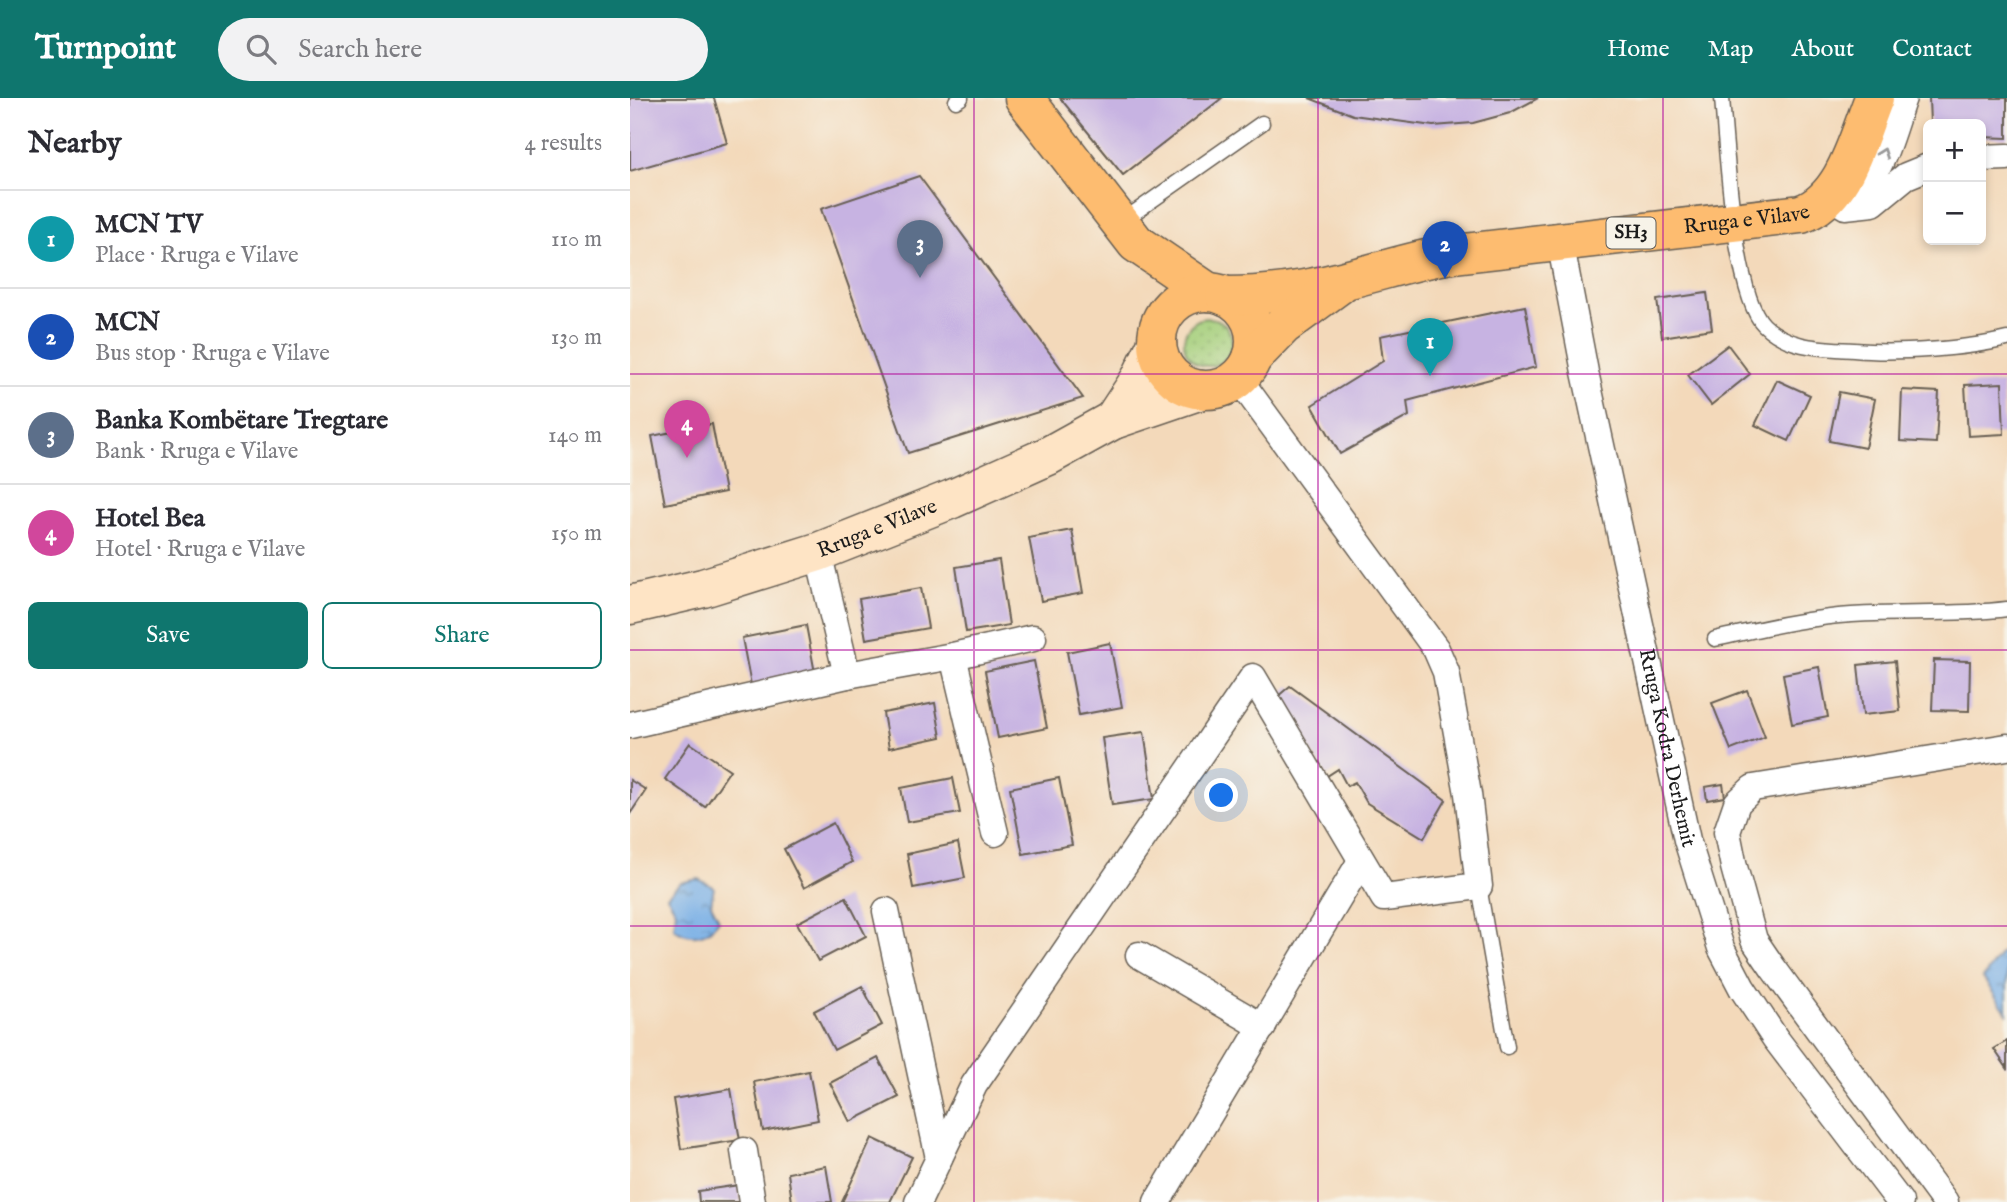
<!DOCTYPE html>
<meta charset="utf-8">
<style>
:root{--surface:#fff;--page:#f2f2f3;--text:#2b2b33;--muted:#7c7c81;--line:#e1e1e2;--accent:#0f766e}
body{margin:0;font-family:"IM FELL English",serif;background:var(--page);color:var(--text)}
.controls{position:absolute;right:21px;top:21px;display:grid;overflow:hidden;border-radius:10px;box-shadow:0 4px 10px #0003}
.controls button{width:63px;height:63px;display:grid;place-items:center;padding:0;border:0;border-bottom:2px solid var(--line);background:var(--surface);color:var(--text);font:35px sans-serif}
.you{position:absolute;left:592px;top:698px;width:24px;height:24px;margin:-18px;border:5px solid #fff;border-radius:50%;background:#1a73e8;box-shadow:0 0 0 10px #1a73e833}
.badge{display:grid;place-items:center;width:46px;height:46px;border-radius:50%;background:var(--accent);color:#fff;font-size:23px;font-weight:700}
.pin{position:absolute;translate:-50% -58px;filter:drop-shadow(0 2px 4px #0008)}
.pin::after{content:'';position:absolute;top:37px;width:24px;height:21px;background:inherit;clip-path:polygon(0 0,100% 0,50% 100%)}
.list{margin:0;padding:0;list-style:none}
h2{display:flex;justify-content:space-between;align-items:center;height:91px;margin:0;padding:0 28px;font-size:30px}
h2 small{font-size:23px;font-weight:400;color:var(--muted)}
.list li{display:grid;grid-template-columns:46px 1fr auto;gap:21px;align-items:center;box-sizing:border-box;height:98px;padding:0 28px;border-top:2px solid var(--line)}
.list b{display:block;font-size:26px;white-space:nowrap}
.list p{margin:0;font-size:23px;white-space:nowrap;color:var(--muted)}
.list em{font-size:23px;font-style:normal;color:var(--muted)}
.actions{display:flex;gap:14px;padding:21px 28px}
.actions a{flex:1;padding:16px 0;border:2px solid var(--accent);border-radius:10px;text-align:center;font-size:24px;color:var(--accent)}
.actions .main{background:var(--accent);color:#fff}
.icon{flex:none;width:38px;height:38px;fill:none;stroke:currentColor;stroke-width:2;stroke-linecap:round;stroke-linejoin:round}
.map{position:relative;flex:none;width:1377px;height:1104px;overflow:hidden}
header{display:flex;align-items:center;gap:42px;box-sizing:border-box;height:98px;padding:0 35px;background:var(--accent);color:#fff}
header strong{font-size:33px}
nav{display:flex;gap:38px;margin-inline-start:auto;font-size:24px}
.search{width:490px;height:63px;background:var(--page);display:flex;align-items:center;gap:18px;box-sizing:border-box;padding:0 24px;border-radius:38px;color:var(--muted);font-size:26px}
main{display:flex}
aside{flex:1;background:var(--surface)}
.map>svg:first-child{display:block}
.grass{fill:url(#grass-dots);stroke:#60764c;stroke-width:2}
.water{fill:url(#water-ripples);stroke:#4a6581;stroke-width:2}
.building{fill:#c7b3e2}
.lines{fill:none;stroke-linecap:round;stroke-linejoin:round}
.lane-casing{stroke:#675e53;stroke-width:17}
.street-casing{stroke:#675e53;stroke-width:29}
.secondary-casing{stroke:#675e53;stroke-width:41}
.primary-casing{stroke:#675e53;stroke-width:41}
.lane{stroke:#fff;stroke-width:14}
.street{stroke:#fff;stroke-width:26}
.secondary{stroke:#fee4c5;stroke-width:38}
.primary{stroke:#fdbc6f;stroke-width:38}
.oneway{stroke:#999}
.grid{fill:none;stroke:#b5179e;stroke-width:2;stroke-opacity:0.55}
.labels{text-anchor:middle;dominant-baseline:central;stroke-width:5;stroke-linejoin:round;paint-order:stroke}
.shield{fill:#f7f3e8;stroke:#5e5c59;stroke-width:2}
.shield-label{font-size:19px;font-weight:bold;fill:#1c1c1c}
.street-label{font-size:21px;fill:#1c1c1c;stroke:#f7f3e8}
</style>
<header>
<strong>Turnpoint</strong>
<div class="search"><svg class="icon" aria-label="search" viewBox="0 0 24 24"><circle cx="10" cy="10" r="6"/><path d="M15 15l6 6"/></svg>Search here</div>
<nav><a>Home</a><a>Map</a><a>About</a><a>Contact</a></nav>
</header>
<main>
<aside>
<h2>Nearby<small>4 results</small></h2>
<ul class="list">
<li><span class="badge" style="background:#0f9aa8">1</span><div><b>MCN TV</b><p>Place · Rruga e Vilave</p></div><em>110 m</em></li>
<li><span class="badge" style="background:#1a4fb4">2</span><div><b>MCN</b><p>Bus stop · Rruga e Vilave</p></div><em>130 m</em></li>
<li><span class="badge" style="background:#5c6f8a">3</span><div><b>Banka Kombëtare Tregtare</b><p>Bank · Rruga e Vilave</p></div><em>140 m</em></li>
<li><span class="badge" style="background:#d1479c">4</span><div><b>Hotel Bea</b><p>Hotel · Rruga e Vilave</p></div><em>150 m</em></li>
</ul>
<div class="actions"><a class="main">Save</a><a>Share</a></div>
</aside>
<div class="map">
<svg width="1377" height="1104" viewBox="0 0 1377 1104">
<defs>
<pattern id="grass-dots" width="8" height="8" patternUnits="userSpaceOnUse" patternTransform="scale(1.75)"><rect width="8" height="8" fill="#a5cf7b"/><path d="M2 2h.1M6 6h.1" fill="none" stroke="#8db16a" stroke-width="1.8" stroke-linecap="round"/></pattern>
<pattern id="water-ripples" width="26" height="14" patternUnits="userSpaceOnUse" patternTransform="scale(1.75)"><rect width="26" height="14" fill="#77aee6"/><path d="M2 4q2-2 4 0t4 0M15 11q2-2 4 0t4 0" fill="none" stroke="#618dba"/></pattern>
</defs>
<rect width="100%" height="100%" fill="#f7f3e8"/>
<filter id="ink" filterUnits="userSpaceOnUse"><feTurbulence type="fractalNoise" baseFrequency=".0143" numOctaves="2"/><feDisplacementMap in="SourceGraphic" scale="14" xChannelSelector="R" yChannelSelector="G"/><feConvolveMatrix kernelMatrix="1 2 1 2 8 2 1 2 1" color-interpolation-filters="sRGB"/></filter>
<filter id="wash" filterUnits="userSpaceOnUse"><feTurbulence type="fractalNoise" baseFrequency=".00686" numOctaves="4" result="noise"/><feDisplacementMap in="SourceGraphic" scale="28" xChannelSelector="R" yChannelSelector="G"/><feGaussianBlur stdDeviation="1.57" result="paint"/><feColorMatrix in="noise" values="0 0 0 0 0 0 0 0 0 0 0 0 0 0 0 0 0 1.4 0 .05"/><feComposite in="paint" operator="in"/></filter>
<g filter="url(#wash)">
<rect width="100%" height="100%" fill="#f3d9ba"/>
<!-- grass -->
<circle class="grass" cx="578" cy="244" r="24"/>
<!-- water -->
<g class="water">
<path d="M68 781 84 789 81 806 89 822C77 839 61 842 44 830L46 813 37 798 50 785Z"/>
<polygon points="1372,854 1377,856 1377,915 1353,880"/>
</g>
<g id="blocks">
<!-- building -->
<g class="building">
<polygon points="0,0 84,0 97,45 0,73"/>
<polygon points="430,0 592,0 493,77"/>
<polygon points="679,0 908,0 880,15 843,25 803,28 723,17"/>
<polygon points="1299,0 1377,0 1377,40 1351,39 1351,26 1300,26"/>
<polygon points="289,78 453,300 278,355 191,111"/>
<polygon points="1077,195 1082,231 1032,239 1027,202"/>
<polygon points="895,208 906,269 777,303 779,318 710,356 682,307 753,263 750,238"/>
<polygon points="1098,247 1120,276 1081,307 1058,277"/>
<polygon points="1147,282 1180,297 1159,343 1125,327"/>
<polygon points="1372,285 1374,336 1338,338 1335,287"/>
<polygon points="1272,292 1309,294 1306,345 1270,343"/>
<polygon points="1209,294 1245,301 1235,350 1199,343"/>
<polygon points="82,326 95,394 35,406 22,338"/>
<polygon points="442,432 453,495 411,503 399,440"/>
<polygon points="369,462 379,527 336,534 326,469"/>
<polygon points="291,490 298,530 236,541 229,501"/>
<polygon points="176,527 185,575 121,587 112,540"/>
<polygon points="480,545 492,609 449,617 437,554"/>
<polygon points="1304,562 1340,563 1339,613 1302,612"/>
<polygon points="404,563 417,630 368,640 355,573"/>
<polygon points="1265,563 1270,613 1233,617 1228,567"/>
<polygon points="1189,569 1198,619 1162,626 1153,576"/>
<polygon points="660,588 816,702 794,740 737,705 725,684 717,688 708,671 697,678 647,599"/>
<polygon points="1117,592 1135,639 1101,652 1082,605"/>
<polygon points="305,605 311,639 259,650 253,615"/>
<polygon points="514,634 524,701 482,707 472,640"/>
<polygon points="60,645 100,672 75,709 35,681"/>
<polygon points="323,680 330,715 277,724 271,690"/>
<polygon points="429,680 442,747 393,756 380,690"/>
<polygon points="0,682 16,692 0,716"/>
<polygon points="1093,686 1095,699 1077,702 1075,689"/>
<polygon points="203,725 222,764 174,790 154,751"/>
<polygon points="328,745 335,780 283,790 277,756"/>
<polygon points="216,799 236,838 188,863 167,825"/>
<polygon points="232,888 252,927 204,952 184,913"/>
<polygon points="1377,943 1377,970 1364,951"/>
<polygon points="248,960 269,999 220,1024 200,985"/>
<polygon points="179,973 188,1022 133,1033 124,984"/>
<polygon points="101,991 110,1042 51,1051 43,1001"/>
<polygon points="242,1040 282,1059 260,1104 212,1104"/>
<polygon points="196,1068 202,1104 162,1104 158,1075"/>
<polygon points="109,1087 111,1104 69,1104 68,1093"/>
</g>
</g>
</g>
<g filter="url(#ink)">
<use href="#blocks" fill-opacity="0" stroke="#675e53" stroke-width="2"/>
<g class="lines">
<defs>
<g id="lane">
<path d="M1092 0C1096 46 1104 198 1134 227 1159 251 1192 250 1224 252 1266 256 1336 251 1377 241"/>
<polyline points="326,3 331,0"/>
<polyline points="491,124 632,25"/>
<path d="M1085 541C1118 534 1151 525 1185 521 1248 511 1313 519 1377 511"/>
<polyline points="849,788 877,949"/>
</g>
<g id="street">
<polyline points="1351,60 1377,59"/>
<polyline points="1215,108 1243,105 1276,78 1298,69"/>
<path d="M1191 109C1204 103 1220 99 1231 91 1252 76 1264 24 1273 0"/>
<path id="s1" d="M930 143 955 274 1057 742 1091 850 1112 890 1145 940 1270 1104"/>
<polyline points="188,454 217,577"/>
<polyline points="323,558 365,735"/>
<polyline points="0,627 217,577 323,558 403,540"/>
<polyline points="256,813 309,1060"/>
<polyline points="509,857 633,929"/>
<polyline points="114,1053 122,1104"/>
<polyline points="288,1104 344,987 623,579 754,800 849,788 838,696 816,574 806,551 608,280"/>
<polyline points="527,1104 731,763"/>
<polyline points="1315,1104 1143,870 1124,842 1104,769 1097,734 1107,705 1123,690 1377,649"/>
</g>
<g id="secondary">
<polyline points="483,322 510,281 527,245"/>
<path id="s2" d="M0 507 73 490 188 454 322 401 418 358 483 322 571 292"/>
</g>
<g id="primary">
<polyline points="394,0 506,145 578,194"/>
<circle cx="576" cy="243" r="49"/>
<path id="s3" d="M595 198C635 198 677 192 715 182 749 174 781 163 816 157L1171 116C1215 101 1228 39 1244 0"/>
<polyline points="622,260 653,228 709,187"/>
</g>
</defs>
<!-- lane casing -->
<use href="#lane" class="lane-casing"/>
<!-- street casing -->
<use href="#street" class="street-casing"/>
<!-- secondary casing -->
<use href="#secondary" class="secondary-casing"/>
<!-- primary casing -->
<use href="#primary" class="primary-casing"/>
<!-- lane -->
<use href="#lane" class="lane"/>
<!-- street -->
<use href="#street" class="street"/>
<!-- secondary -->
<use href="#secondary" class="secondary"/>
<!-- primary -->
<use href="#primary" class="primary"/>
</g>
<!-- one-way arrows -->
<defs><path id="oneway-chevron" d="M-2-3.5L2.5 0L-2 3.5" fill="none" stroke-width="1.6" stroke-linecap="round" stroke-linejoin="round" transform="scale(1.75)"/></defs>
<use class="oneway" href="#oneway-chevron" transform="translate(1253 55) rotate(-70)"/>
</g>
<!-- grid -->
<path class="grid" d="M344 0V1104M688 0V1104M1033 0V1104M0 276H1377M0 552H1377M0 828H1377"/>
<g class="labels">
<!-- shield labels -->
<rect class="shield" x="976.5" y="119.5" width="49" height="31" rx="5"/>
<g class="shield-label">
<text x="1001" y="135">SH3</text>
</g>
<!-- street labels -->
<g class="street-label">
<text stroke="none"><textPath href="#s3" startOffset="528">Rruga e Vilave</textPath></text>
<text stroke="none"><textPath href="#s2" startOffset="259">Rruga e Vilave</textPath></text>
<text stroke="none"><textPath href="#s1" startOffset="518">Rruga Kodra Derhemit</textPath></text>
</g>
</g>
</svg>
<div class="controls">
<button>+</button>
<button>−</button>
</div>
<div class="you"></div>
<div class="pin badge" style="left:800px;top:278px;background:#0f9aa8">1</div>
<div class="pin badge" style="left:815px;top:181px;background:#1a4fb4">2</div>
<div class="pin badge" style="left:290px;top:180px;background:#5c6f8a">3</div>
<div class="pin badge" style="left:57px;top:360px;background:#d1479c">4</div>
</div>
</main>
